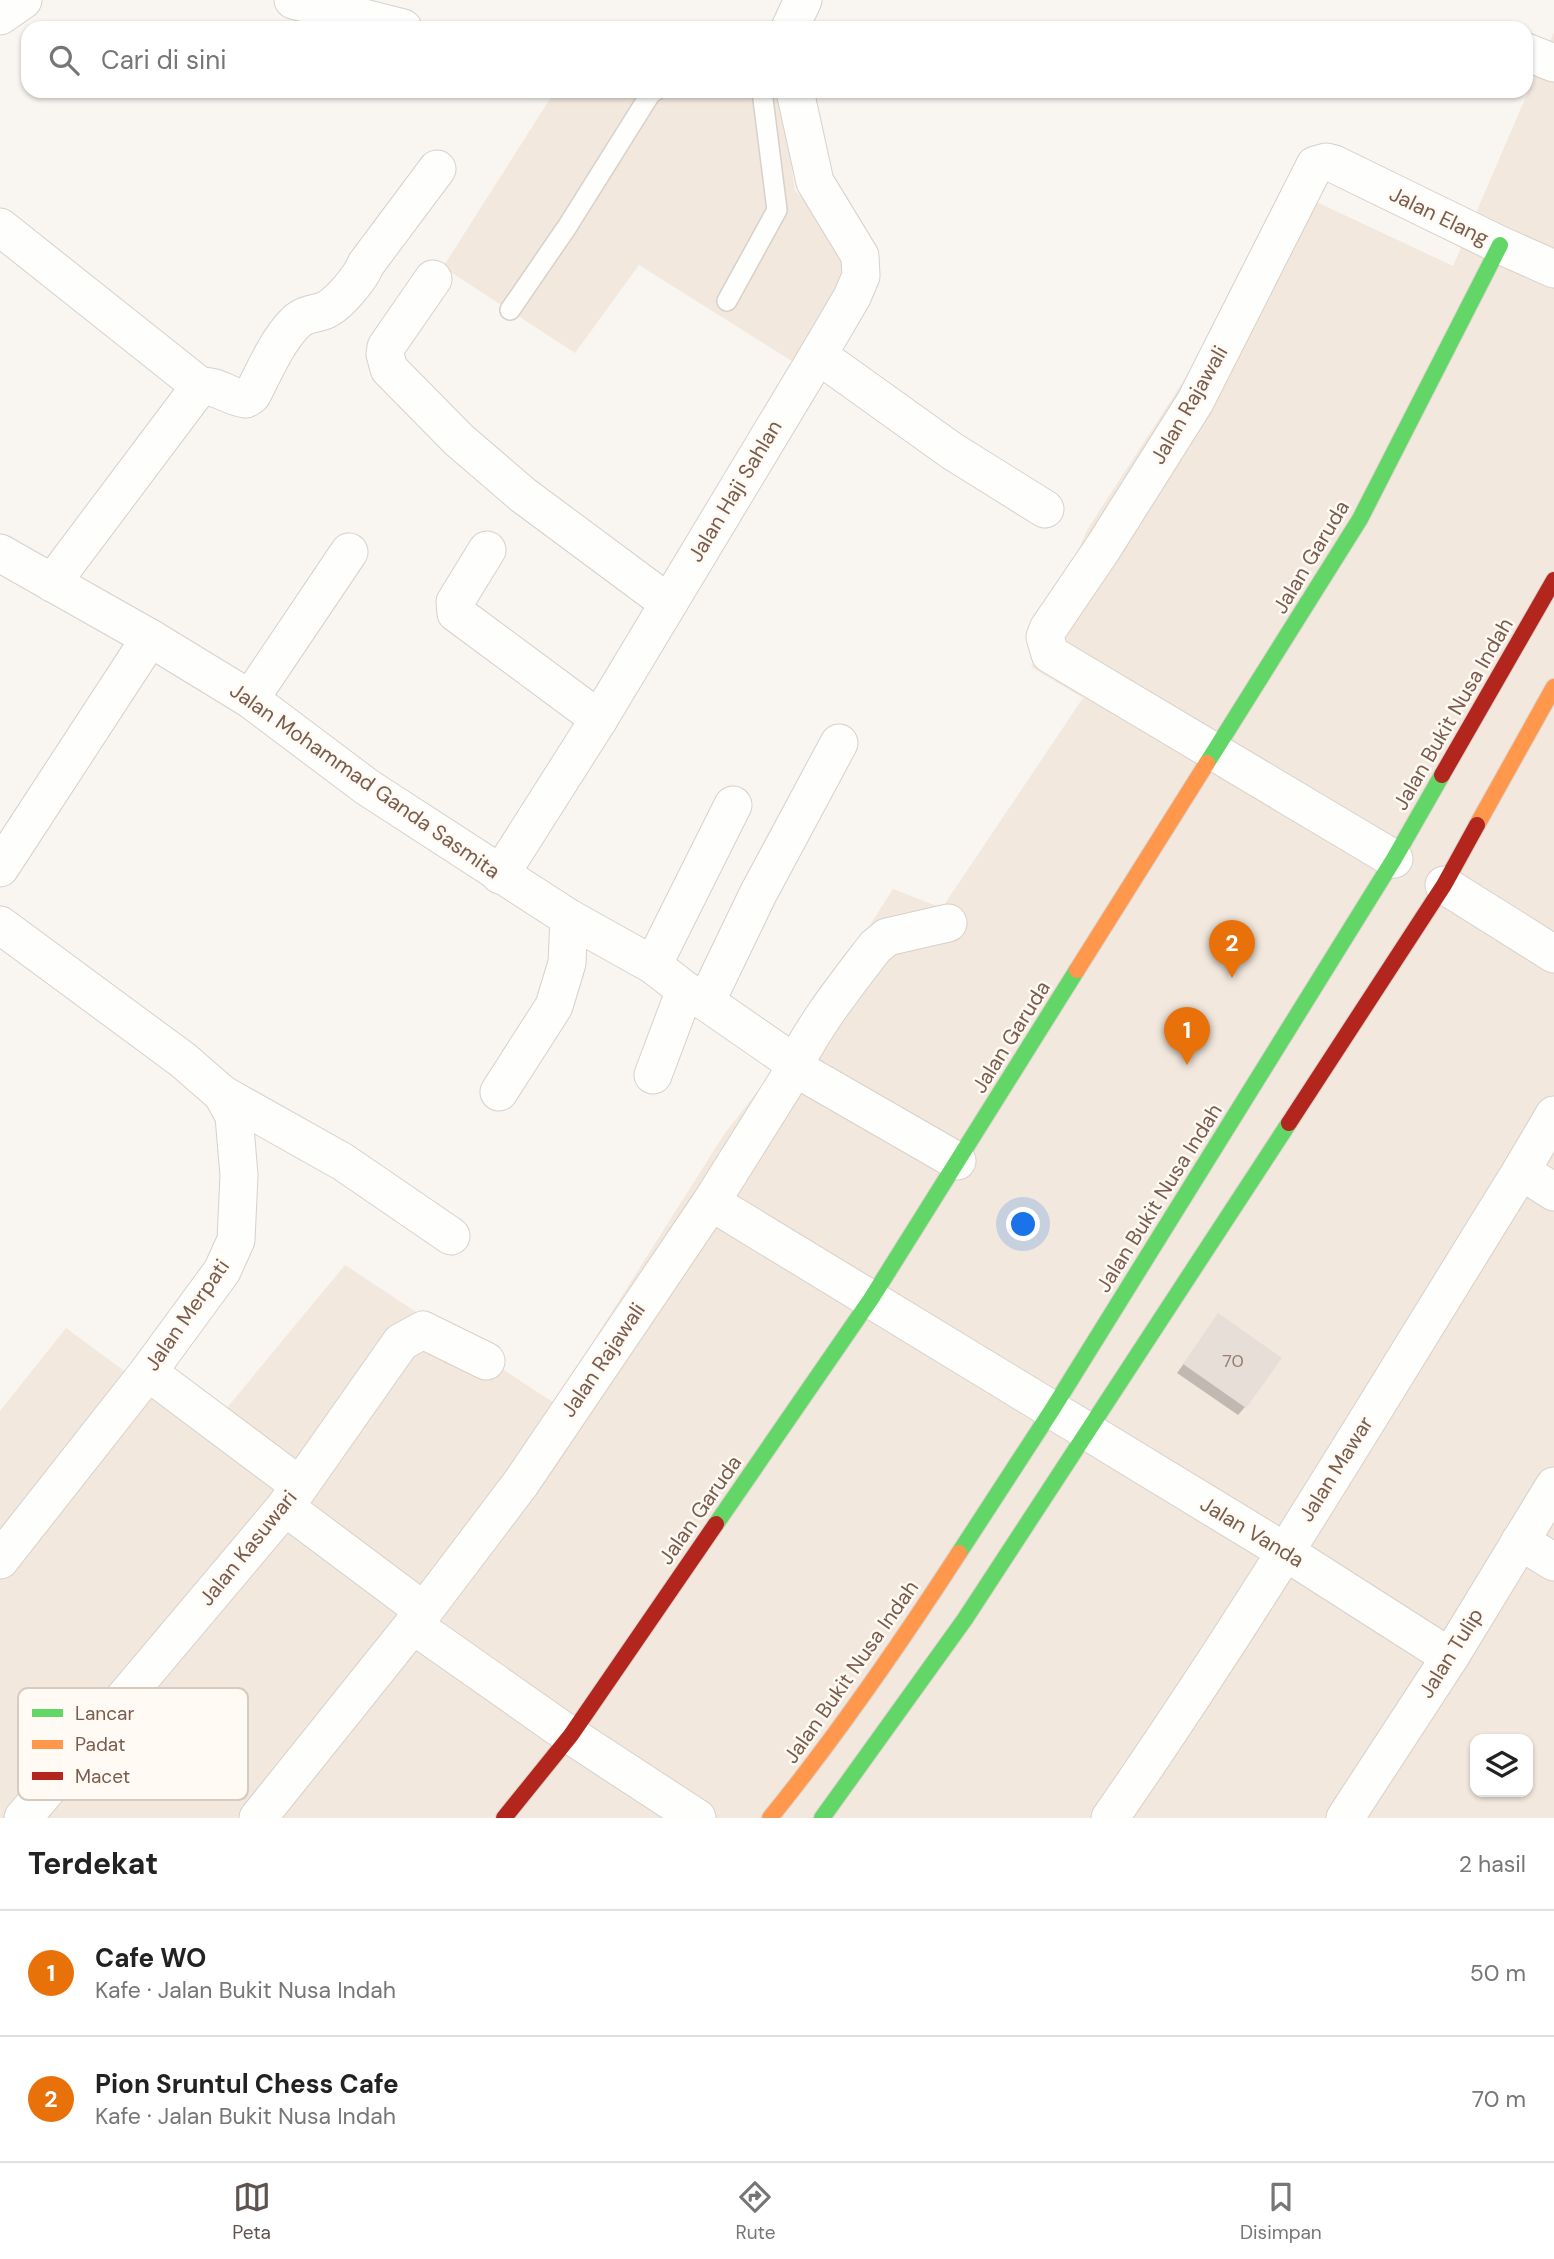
<!DOCTYPE html>
<html lang="id">
<meta charset="utf-8">
<style>
:root{--surface:#fff;--page:#f2f2f2;--text:#222;--muted:#767676;--line:#e0e0e0;--accent:#5d544f}
body{margin:0;font-family:"DM Sans",sans-serif;background:var(--page);color:var(--text)}
.controls{position:absolute;right:21px;bottom:21px;display:grid;overflow:hidden;border-radius:14px;box-shadow:0 2px 5px #0004}
.controls button{width:63px;height:63px;display:grid;place-items:center;padding:0;border:0;border-bottom:2px solid var(--line);background:var(--surface);color:var(--text);font:35px sans-serif}
.you{position:absolute;left:1024px;top:1225px;width:24px;height:24px;margin:-18px;border:5px solid #fff;border-radius:50%;background:#1a73e8;box-shadow:0 0 0 10px #1a73e833}
.badge{display:grid;place-items:center;width:46px;height:46px;border-radius:50%;background:var(--accent);color:#fff;font-size:23px;font-weight:700}
.pin{position:absolute;translate:-50% -58px;filter:drop-shadow(0 2px 4px #0008)}
.pin::after{content:'';position:absolute;top:37px;width:24px;height:21px;background:inherit;clip-path:polygon(0 0,100% 0,50% 100%)}
.list{margin:0;padding:0;list-style:none}
h2{display:flex;justify-content:space-between;align-items:center;height:91px;margin:0;padding:0 28px;font-size:30px}
h2 small{font-size:23px;font-weight:400;color:var(--muted)}
.list li{display:grid;grid-template-columns:46px 1fr auto;gap:21px;align-items:center;box-sizing:border-box;height:126px;padding:0 28px;border-top:2px solid var(--line)}
.list b{display:block;font-size:26px;white-space:nowrap}
.list p{margin:0;font-size:23px;white-space:nowrap;color:var(--muted)}
.list em{font-size:23px;font-style:normal;color:var(--muted)}
.icon{flex:none;width:38px;height:38px;fill:none;stroke:currentColor;stroke-width:2;stroke-linecap:round;stroke-linejoin:round}
.map{position:relative;flex:none;width:1554px;height:1818px;overflow:hidden}
.search{position:absolute;background:var(--surface);box-shadow:0 2px 5px #0004;left:21px;right:21px;top:21px;height:77px;display:flex;align-items:center;gap:18px;box-sizing:border-box;padding:0 24px;border-radius:21px;color:var(--muted);font-size:26px}
.sheet{height:343px;background:var(--surface)}
nav{display:flex;justify-content:space-around;align-items:center;box-sizing:border-box;height:98px;border-top:2px solid var(--line);background:var(--surface);font-size:19px;color:var(--muted)}
nav a{display:grid;justify-items:center;gap:4px}
nav .on{color:var(--accent)}
.map>svg:first-child{display:block}
.residential{fill:#f2e8de;fill-rule:evenodd}
.shadow{fill:#0003}
.building{fill:#e6ded7}
.lines{fill:none;stroke-linecap:round;stroke-linejoin:round}
.lane-casing{stroke:#d7d1cb;stroke-width:22}
.street-casing{stroke:#d7d1cb;stroke-width:39}
.fast-casing{stroke:#d9d2cb;stroke-width:18}
.slow-casing{stroke:#d9d2cb;stroke-width:18}
.jam-casing{stroke:#d9d2cb;stroke-width:18}
.lane{stroke:#fefefd;stroke-width:19}
.street{stroke:#fefefd;stroke-width:37}
.fast{stroke:#63d668;stroke-width:16}
.slow{stroke:#ff974d;stroke-width:16}
.jam{stroke:#b3261e;stroke-width:16}
.labels{text-anchor:middle;dominant-baseline:central;stroke-width:5;stroke-linejoin:round;paint-order:stroke}
.number-label{font-size:18px;fill:#977e72}
.street-label{font-size:21px;fill:#7a5c4d;stroke:#fffaf3}
.key{fill:#fffaf3;stroke:#d7cbc1;stroke-width:2}
.key-label{font-size:19px;fill:#7a5c4d}
</style>
<div class="map">
<svg width="1554" height="1818" viewBox="0 0 1554 1818">
<rect width="100%" height="100%" fill="#f9f5f0"/>
<!-- residential -->
<g class="residential">
<path d="M1554 32V1818H0V1411L66 1328 207 1432 345 1265 554 1403 725 1133 791 1049 893 889 942 908 1083 698 1031 667 1087 530 1190 371 1291 190 1453 266ZM1475 1739H1528V1792H1475Z"/>
<polygon points="555,91 780,91 795,191 840,236 845,285 795,363 639,265 575,353 443,267"/>
</g>
<!-- shadow -->
<polygon class="shadow" points="1219,1315 1245,1407 1238,1415 1177,1373"/>
<!-- building -->
<polygon class="building" points="1218,1313 1282,1358 1246,1408 1183,1364"/>
<g class="lines">
<defs>
<g id="lane">
<polyline points="727,301 777,210 762,91"/>
<polyline points="510,310 567,227 651,93 655,91"/>
</g>
<g id="street">
<polyline points="293,0 403,28"/>
<polyline points="0,16 23,0"/>
<polyline points="790,28 803,0"/>
<polyline points="1526,52 1554,63"/>
<path d="M0 227 200 386C219 385 228 397 246 399L252 395C264 372 276 343 294 324 303 314 311 315 323 311 337 307 361 277 366 264L437 169"/>
<polyline points="433,279 386,347 385,354 389,369 459,440 523,495 667,602"/>
<polyline points="818,355 952,451 1045,509"/>
<polyline points="487,550 455,602 456,613 599,719"/>
<polyline points="0,553 150,638 250,699 367,787 569,918 653,965 685,990 706,1002 784,1056 792,1066 957,1161"/>
<polyline points="52,583 200,386"/>
<polyline points="250,699 349,552"/>
<polyline points="1394,859 1050,654 1045,637 1048,629 1103,548 1195,402 1315,165 1326,162 1334,164 1500,245 1554,269"/>
<polyline points="0,868 150,638"/>
<polyline points="500,875 599,719 818,355 852,297 861,276 860,256 815,182 795,91"/>
<polyline points="1444,885 1554,954"/>
<polyline points="0,925 183,1060 222,1094 234,1116 239,1175 236,1240 222,1271 148,1372 0,1560"/>
<polyline points="653,965 733,805"/>
<polyline points="706,1002 758,894 839,743"/>
<polyline points="653,1075 685,990"/>
<polyline points="499,1092 554,1006 567,963 569,918"/>
<polyline points="222,1094 343,1162 451,1236"/>
<polyline points="1521,1171 1554,1192"/>
<polyline points="711,1202 1284,1551 1450,1657"/>
<polyline points="148,1372 299,1485"/>
<polyline points="285,1507 424,1611"/>
<polyline points="1520,1541 1554,1562"/>
<polyline points="413,1625 558,1727 697,1818"/>
<polyline points="23,1818 285,1507 401,1342 423,1330 486,1361"/>
<path d="M258 1818 424 1611 521 1483 711 1202 787 1081C809 1031 842 990 875 947L887 937 948 923"/>
<path d="M1110 1818C1256 1608 1386 1388 1521 1171L1554 1115"/>
<polyline points="1345,1818 1450,1657 1554,1486"/>
</g>
<g id="fast">
<polyline points="1207,763 1360,519 1500,245"/>
<polyline points="716,1524 871,1299 1077,970"/>
<polyline points="959,1553 1052,1410 1394,859 1442,775"/>
<polyline points="822,1818 965,1619 1289,1123"/>
</g>
<g id="slow">
<polyline points="1477,825 1554,687"/>
<polyline points="1077,970 1207,763"/>
<path d="M770 1818C838 1734 900 1644 959 1553"/>
</g>
<g id="jam">
<polyline points="1442,775 1554,580"/>
<polyline points="1289,1123 1444,885 1477,825"/>
<polyline points="504,1818 571,1735 716,1524"/>
</g>
</defs>
<!-- lane casing -->
<use href="#lane" class="lane-casing"/>
<!-- street casing -->
<use href="#street" class="street-casing"/>
<!-- fast casing -->
<use href="#fast" class="fast-casing"/>
<!-- slow casing -->
<use href="#slow" class="slow-casing"/>
<!-- jam casing -->
<use href="#jam" class="jam-casing"/>
<!-- lane -->
<use href="#lane" class="lane"/>
<!-- street -->
<use href="#street" class="street"/>
<!-- fast -->
<use href="#fast" class="fast"/>
<!-- slow -->
<use href="#slow" class="slow"/>
<!-- jam -->
<use href="#jam" class="jam"/>
</g>
<g class="labels">
<!-- number labels -->
<g class="number-label">
<text x="1233" y="1361">70</text>
</g>
<!-- street labels -->
<g class="street-label">
<text transform="translate(1439 216) rotate(26)">Jalan Elang</text>
<text transform="translate(1189 405) rotate(-60)">Jalan Rajawali</text>
<text transform="translate(735 491) rotate(-59)">Jalan Haji Sahlan</text>
<text transform="translate(1311 557) rotate(-59)">Jalan Garuda</text>
<text transform="translate(1453 714) rotate(-60)">Jalan Bukit Nusa Indah</text>
<text transform="translate(365 781) rotate(35)">Jalan Mohammad Ganda Sasmita</text>
<text transform="translate(1011 1037) rotate(-58)">Jalan Garuda</text>
<text transform="translate(1159 1198) rotate(-58)">Jalan Bukit Nusa Indah</text>
<text transform="translate(187 1315) rotate(-55)">Jalan Merpati</text>
<text transform="translate(603 1360) rotate(-56)">Jalan Rajawali</text>
<text transform="translate(1336 1469) rotate(-58)">Jalan Mawar</text>
<text transform="translate(700 1510) rotate(-55)">Jalan Garuda</text>
<text transform="translate(1252 1532) rotate(31)">Jalan Vanda</text>
<text transform="translate(248 1548) rotate(-51)">Jalan Kasuwari</text>
<text transform="translate(1451 1653) rotate(-58)">Jalan Tulip</text>
<text transform="translate(851 1672) rotate(-55)">Jalan Bukit Nusa Indah</text>
</g>
</g>
<!-- legend -->
<rect x="18" y="1688" width="230" height="112" rx="10" class="key"/>
<rect x="32" y="1709" width="31" height="8" fill="#63d668"/>
<rect x="32" y="1740" width="31" height="9" fill="#ff974d"/>
<rect x="32" y="1772" width="31" height="8" fill="#b3261e"/>
<g class="key-label">
<text x="75" y="1720">Lancar</text>
<text x="75" y="1751">Padat</text>
<text x="75" y="1783">Macet</text>
</g>
</svg>
<div class="controls">
<button><svg class="icon" aria-label="layers" viewBox="0 0 24 24"><path d="M12 4l9 5-9 5-9-5zM3 14l9 5 9-5"/></svg></button>
</div>
<div class="you"></div>
<div class="pin badge" style="left:1187px;top:1065px;background:#e8710a">1</div>
<div class="pin badge" style="left:1232px;top:978px;background:#e8710a">2</div>
<div class="search"><svg class="icon" aria-label="search" viewBox="0 0 24 24"><circle cx="10" cy="10" r="6"/><path d="M15 15l6 6"/></svg>Cari di sini</div>
</div>
<section class="sheet">
<h2>Terdekat<small>2 hasil</small></h2>
<ul class="list">
<li><span class="badge" style="background:#e8710a">1</span><div><b>Cafe WO</b><p>Kafe · Jalan Bukit Nusa Indah</p></div><em>50 m</em></li>
<li><span class="badge" style="background:#e8710a">2</span><div><b>Pion Sruntul Chess Cafe</b><p>Kafe · Jalan Bukit Nusa Indah</p></div><em>70 m</em></li>
</ul>
</section>
<nav>
<a class="on"><svg class="icon" aria-label="map" viewBox="0 0 24 24"><path d="M3 6l6-2 6 2 6-2v14l-6 2-6-2-6 2zM9 4v14M15 6v14"/></svg>Peta</a>
<a><svg class="icon" aria-label="directions" viewBox="0 0 24 24"><path d="M12 3l9 9-9 9-9-9zM9 14v-3h6M13 9l2 2-2 2"/></svg>Rute</a>
<a><svg class="icon" aria-label="saved" viewBox="0 0 24 24"><path d="M7 4h10v16l-5-4-5 4z"/></svg>Disimpan</a>
</nav>
